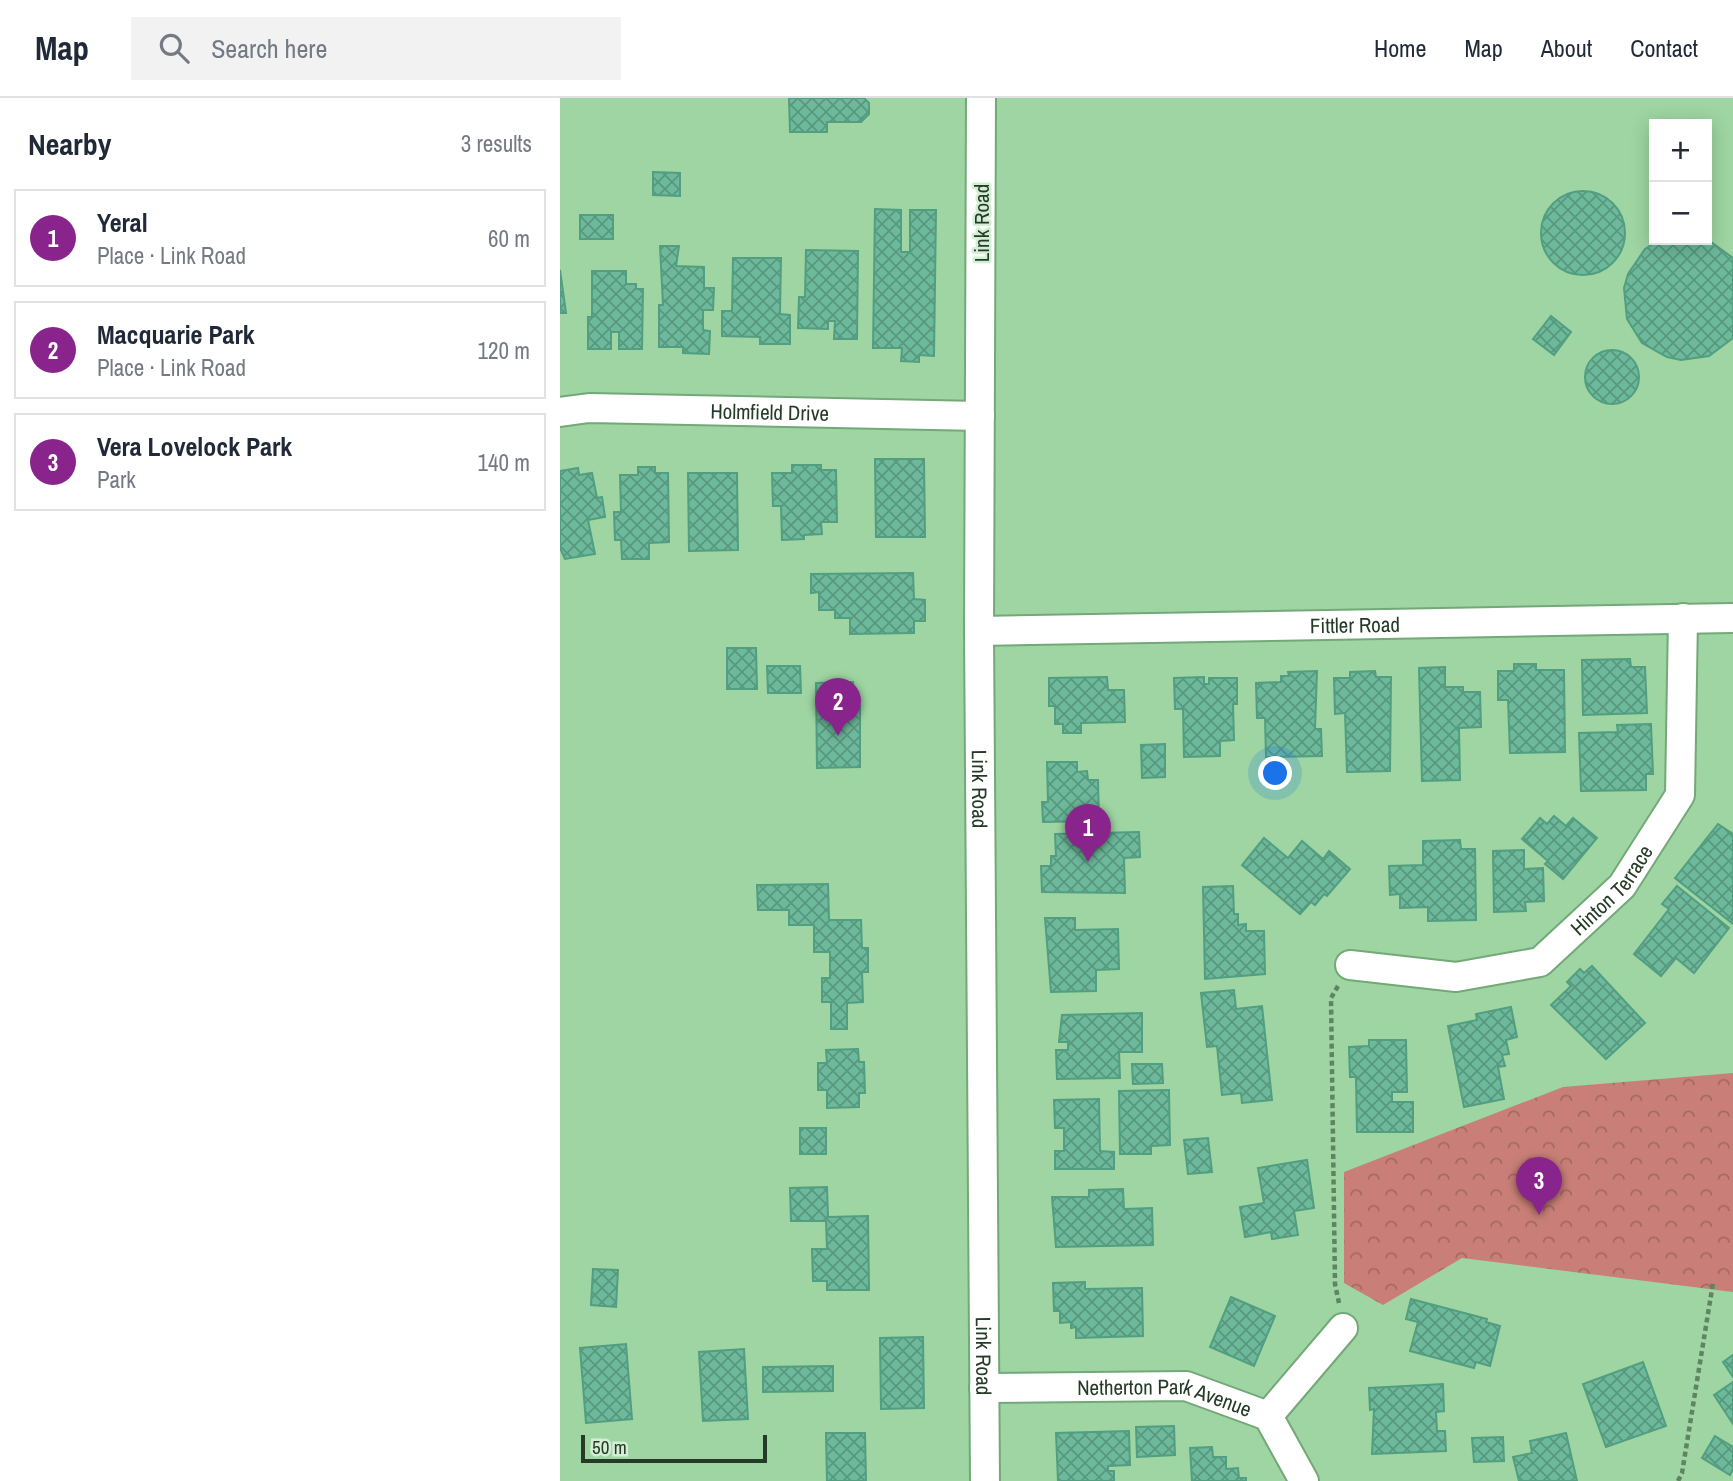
<!DOCTYPE html>
<meta charset="utf-8">
<style>
:root{--surface:#fff;--page:#f2f2f3;--text:#1f2937;--muted:#747a83;--line:#e0e1e3;--accent:#88248c}
body{margin:0;font-family:"Archivo Narrow",sans-serif;background:var(--page);color:var(--text)}
.controls{position:absolute;right:21px;top:21px;display:grid;overflow:hidden;border-radius:0px;box-shadow:0 4px 18px #0003}
.controls button{width:63px;height:63px;display:grid;place-items:center;padding:0;border:0;border-bottom:2px solid var(--line);background:var(--surface);color:var(--text);font:35px sans-serif}
.scale{position:absolute;left:21px;bottom:18px;width:186px;box-sizing:border-box;padding-left:7px;border:4px solid #253b27;border-top:0;font-size:19px;line-height:24px;white-space:nowrap;color:#253b27;-webkit-text-stroke:5px #d3eed4;paint-order:stroke}
.you{position:absolute;left:716px;top:676px;width:24px;height:24px;margin:-18px;border:5px solid #fff;border-radius:50%;background:#1a73e8;box-shadow:0 0 0 10px #1a73e833}
.badge{display:grid;place-items:center;width:46px;height:46px;border-radius:50%;background:var(--accent);color:#fff;font-size:23px;font-weight:700}
.pin{position:absolute;translate:-50% -58px;filter:drop-shadow(0 2px 4px #0008)}
.pin::after{content:'';position:absolute;top:37px;width:24px;height:21px;background:inherit;clip-path:polygon(0 0,100% 0,50% 100%)}
.list{margin:0;padding:0;list-style:none}
h2{display:flex;justify-content:space-between;align-items:center;height:91px;margin:0;padding:0 28px;font-size:30px}
h2 small{font-size:23px;font-weight:400;color:var(--muted)}
.list li{display:grid;grid-template-columns:46px 1fr auto;gap:21px;align-items:center;box-sizing:border-box;height:98px;margin:0 14px 14px;padding:0 14px;border:2px solid var(--line);border-radius:0px}
.list b{display:block;font-size:26px;white-space:nowrap}
.list p{margin:0;font-size:23px;white-space:nowrap;color:var(--muted)}
.list em{font-size:23px;font-style:normal;color:var(--muted)}
.icon{flex:none;width:38px;height:38px;fill:none;stroke:currentColor;stroke-width:2;stroke-linecap:round;stroke-linejoin:round}
.map{position:relative;flex:none;width:1173px;height:1383px;overflow:hidden}
header{display:flex;align-items:center;gap:42px;box-sizing:border-box;height:98px;padding:0 35px;background:var(--surface);border-bottom:2px solid var(--line)}
header strong{font-size:33px}
nav{display:flex;gap:38px;margin-inline-start:auto;font-size:24px}
.search{width:490px;height:63px;background:var(--page);display:flex;align-items:center;gap:18px;box-sizing:border-box;padding:0 24px;border-radius:0px;color:var(--muted);font-size:26px}
main{display:flex}
aside{flex:1;background:var(--surface)}
.map>svg:first-child{display:block}
.park{fill:url(#park-crowns)}
.building{fill:url(#building-cross-hatch);stroke:#519e81;stroke-width:2}
.lines{fill:none;stroke-linecap:round;stroke-linejoin:round}
.street-casing{stroke:#73a878;stroke-width:32}
.path{stroke:#5f8461;stroke-width:4.5;stroke-dasharray:5 3.5;stroke-linecap:butt}
.street{stroke:#fff;stroke-width:28}
.labels{text-anchor:middle;dominant-baseline:central;stroke-width:5;stroke-linejoin:round;paint-order:stroke}
.street-label{font-size:21px;fill:#253b27;stroke:#d3eed4}
</style>
<header>
<strong>Map</strong>
<div class="search"><svg class="icon" aria-label="search" viewBox="0 0 24 24"><circle cx="10" cy="10" r="6"/><path d="M15 15l6 6"/></svg>Search here</div>
<nav><a>Home</a><a>Map</a><a>About</a><a>Contact</a></nav>
</header>
<main>
<aside>
<h2>Nearby<small>3 results</small></h2>
<ul class="list">
<li><span class="badge">1</span><div><b>Yeral</b><p>Place · Link Road</p></div><em>60 m</em></li>
<li><span class="badge">2</span><div><b>Macquarie Park</b><p>Place · Link Road</p></div><em>120 m</em></li>
<li><span class="badge">3</span><div><b>Vera Lovelock Park</b><p>Park</p></div><em>140 m</em></li>
</ul>
</aside>
<div class="map">
<svg width="1173" height="1383" viewBox="0 0 1173 1383">
<defs>
<pattern id="park-crowns" width="20" height="18" patternUnits="userSpaceOnUse" patternTransform="scale(1.75)"><rect width="20" height="18" fill="#c97f77"/><path d="M2 6a3 3 0 1 1 6 0M12 15a3 3 0 1 1 6 0" fill="none" stroke="#a36962"/></pattern>
<pattern id="building-cross-hatch" width="8" height="8" patternUnits="userSpaceOnUse" patternTransform="scale(1.75)"><rect width="8" height="8" fill="#6cb99b"/><path d="M0 0l8 8M0 8l8-8" fill="none" stroke="#59987e"/></pattern>
</defs>
<rect width="100%" height="100%" fill="#9ed5a2"/>
<!-- park -->
<polygon class="park" points="1173,975 1173,1194 902,1160 823,1207 784,1185 784,1074 1003,989"/>
<!-- building -->
<g class="building">
<polygon points="229,0 304,0 309,5 309,16 301,24 267,24 267,34 230,34"/>
<polygon points="93,74 120,75 120,98 93,97"/>
<circle cx="1023" cy="135" r="42"/>
<polygon points="315,111 341,112 341,154 350,154 350,112 376,112 374,258 359,257 359,264 341,263 342,250 313,250"/>
<rect x="20" y="117" width="33" height="24"/>
<polygon points="1147,141 1173,160 1173,240 1149,258 1121,262 1107,259 1082,245 1067,221 1064,190 1068,176 1085,151 1098,143"/>
<polygon points="100,148 119,148 116,168 144,169 144,190 154,190 153,212 143,212 143,232 150,233 149,256 123,255 123,249 99,249 99,207 103,207"/>
<polygon points="246,152 298,153 297,241 274,241 275,223 268,223 268,231 238,230 239,199 245,199"/>
<polygon points="173,160 221,160 220,216 230,217 230,246 200,246 200,239 162,238 162,213 172,213"/>
<polygon points="0,172 6,215 0,215"/>
<polygon points="32,173 66,173 66,186 76,186 76,191 83,191 82,251 59,251 59,234 51,234 51,251 28,251 28,219 32,219"/>
<polygon points="991,218 1011,234 994,257 973,241"/>
<circle cx="1052" cy="279" r="27"/>
<polygon points="315,361 364,361 365,439 316,439"/>
<polygon points="232,367 261,367 261,372 276,372 277,424 261,424 262,436 244,437 244,441 222,442 221,408 213,408 212,375 232,375"/>
<polygon points="78,369 95,369 95,375 108,375 109,444 89,445 89,461 62,461 61,442 55,442 54,414 61,414 60,377 78,377"/>
<polygon points="18,370 19,377 32,375 37,400 42,399 45,419 28,422 35,456 5,461 0,450 0,373"/>
<polygon points="128,375 177,375 178,452 129,453"/>
<polygon points="353,475 354,501 365,502 365,523 354,523 354,535 290,536 290,520 275,520 275,512 259,512 259,494 251,495 251,476"/>
<polygon points="167,550 196,550 197,591 167,591"/>
<polygon points="1070,561 1071,569 1085,569 1087,615 1023,617 1022,562"/>
<polygon points="954,566 976,566 976,572 1004,572 1005,654 950,655 948,602 938,602 938,573 954,573"/>
<polygon points="207,568 240,568 241,595 208,595"/>
<polygon points="885,569 885,589 903,589 903,594 920,594 921,629 899,630 900,682 862,683 859,570"/>
<polygon points="757,573 755,631 761,631 762,658 706,659 705,620 697,620 696,585 721,584 721,578 729,578 728,574"/>
<polygon points="815,573 816,579 831,579 830,673 787,674 785,615 775,616 774,580 790,580 790,574"/>
<polygon points="547,579 548,592 564,592 565,624 521,625 521,635 503,635 503,626 495,626 495,608 489,608 489,580"/>
<polygon points="644,579 644,586 649,586 649,580 677,580 677,606 673,606 674,642 660,643 660,658 624,659 623,611 615,611 614,580"/>
<polygon points="293,584 294,608 300,608 300,669 257,670 256,585"/>
<polygon points="1091,626 1093,676 1086,676 1086,692 1021,693 1019,635 1058,634 1057,627"/>
<polygon points="605,646 605,679 582,680 581,647"/>
<polygon points="487,664 517,664 517,674 527,673 528,682 538,682 539,723 483,724 482,704 488,704"/>
<polygon points="994,718 1006,728 1013,720 1037,740 1003,781 985,766 988,763 962,741 980,720 987,726"/>
<polygon points="1158,726 1173,736 1173,826 1115,780"/>
<polygon points="579,734 580,759 564,760 565,795 482,794 481,768 491,768 491,758 496,758 495,736"/>
<polygon points="704,740 728,760 742,743 763,761 769,753 790,771 767,798 764,796 755,807 751,804 740,816 682,767"/>
<polygon points="900,742 901,751 915,751 916,822 868,823 868,809 840,810 840,796 830,797 829,768 863,767 863,743"/>
<polygon points="964,752 964,771 983,770 984,803 965,804 966,813 934,814 933,753"/>
<polygon points="268,786 269,822 301,822 302,850 308,850 308,874 302,874 303,904 287,905 287,931 271,931 271,904 262,904 262,880 270,880 270,854 254,854 254,827 229,827 229,812 198,812 197,787"/>
<polygon points="673,788 674,816 678,816 678,827 686,826 686,833 704,833 705,876 645,881 643,789"/>
<polygon points="1117,788 1169,830 1134,875 1116,860 1101,878 1074,856 1109,811 1102,806"/>
<polygon points="485,820 515,820 515,832 558,831 559,871 536,872 536,893 491,894"/>
<polygon points="1032,868 1085,925 1046,961 991,907 1011,888 1007,884 1020,871 1024,875"/>
<polygon points="674,892 676,911 702,908 712,1002 682,1005 681,995 662,997 657,948 647,949 641,895"/>
<polygon points="951,909 957,939 946,942 949,956 942,957 945,968 938,969 944,1001 904,1009 888,928 917,922 916,916"/>
<polygon points="582,915 582,954 559,954 560,980 497,981 496,952 508,952 508,944 499,944 502,917"/>
<polygon points="809,942 846,942 847,994 832,994 832,1004 853,1004 853,1034 797,1034 796,979 790,979 789,949 809,948"/>
<polygon points="298,951 299,964 304,964 305,995 299,995 299,1009 267,1010 267,992 258,992 258,965 267,965 266,952"/>
<polygon points="572,966 602,966 603,985 573,986"/>
<polygon points="609,992 610,1047 591,1048 591,1056 560,1056 559,993"/>
<polygon points="539,1001 540,1053 554,1054 554,1071 495,1071 495,1053 504,1053 504,1030 495,1030 494,1002"/>
<rect x="240" y="1030" width="26" height="26"/>
<polygon points="648,1040 652,1074 628,1076 624,1042"/>
<polygon points="747,1062 754,1110 734,1113 738,1137 712,1141 711,1134 685,1139 680,1109 704,1105 698,1070"/>
<polygon points="267,1089 268,1119 308,1118 309,1192 267,1192 267,1183 253,1183 252,1151 267,1151 266,1123 231,1123 230,1090"/>
<polygon points="563,1091 564,1111 592,1110 593,1147 496,1149 492,1099 529,1099 529,1092"/>
<polygon points="33,1171 58,1172 56,1209 31,1207"/>
<polygon points="525,1184 525,1191 582,1190 583,1238 516,1240 516,1229 511,1230 511,1224 500,1225 500,1213 494,1213 493,1185"/>
<polygon points="671,1199 715,1218 694,1268 650,1249"/>
<polygon points="851,1201 927,1221 926,1224 940,1228 930,1268 916,1264 914,1270 850,1253 858,1224 846,1221"/>
<polygon points="363,1239 364,1310 321,1311 320,1240"/>
<polygon points="66,1246 72,1321 26,1325 20,1250"/>
<polygon points="184,1251 188,1321 143,1323 139,1254"/>
<polygon points="1173,1257 1173,1279 1163,1264"/>
<polygon points="1083,1264 1106,1328 1046,1349 1023,1286"/>
<polygon points="273,1268 273,1293 203,1294 203,1269"/>
<polygon points="1173,1284 1173,1326 1154,1297"/>
<polygon points="883,1286 884,1313 876,1314 877,1333 885,1333 886,1353 812,1356 814,1311 810,1312 809,1290"/>
<polygon points="614,1328 615,1357 577,1359 576,1329"/>
<polygon points="569,1333 570,1367 548,1368 548,1373 554,1373 554,1383 498,1383 496,1335"/>
<polygon points="266,1335 305,1335 306,1383 267,1383"/>
<polygon points="1006,1335 1017,1383 959,1383 953,1359 972,1355 970,1343"/>
<polygon points="1155,1338 1173,1349 1173,1371 1170,1377 1142,1360"/>
<polygon points="943,1339 944,1363 914,1364 912,1340"/>
<polygon points="652,1349 653,1359 666,1359 666,1371 678,1370 679,1380 686,1380 686,1383 632,1383 630,1350"/>
</g>
<g class="lines">
<defs>
<g id="street">
<path id="s1" d="M421 0 419 533 425 1383"/>
<path id="s2" d="M0 314 29 310 420 318"/>
<path id="s3" d="M419 533 1173 520"/>
<path id="s4" d="M790 867 896 879 980 864 1062 788 1120 697 1123 520"/>
<path id="s5" d="M424 1290 626 1288 708 1318 744 1383"/>
<polyline points="708,1318 783,1230"/>
</g>
</defs>
<!-- street casing -->
<use href="#street" class="street-casing"/>
<!-- path -->
<g class="path">
<polyline points="778,888 771,900 775,1186 779,1205"/>
<polyline points="1118,1383 1122,1375 1153,1185"/>
</g>
<!-- street -->
<use href="#street" class="street"/>
</g>
<g class="labels">
<!-- street labels -->
<g class="street-label">
<text transform="translate(421 125) rotate(-90)">Link Road</text>
<text stroke="none"><textPath href="#s2" startOffset="210">Holmfield Drive</textPath></text>
<text stroke="none"><textPath href="#s3" startOffset="376">Fittler Road</textPath></text>
<text stroke="none"><textPath href="#s1" startOffset="691">Link Road</textPath></text>
<text stroke="none"><textPath href="#s4" startOffset="294">Hinton Terrace</textPath></text>
<text stroke="none"><textPath href="#s1" startOffset="1258">Link Road</textPath></text>
<text stroke="none"><textPath href="#s5" startOffset="182">Netherton Park Avenue</textPath></text>
</g>
</g>
</svg>
<div class="controls">
<button>+</button>
<button>−</button>
</div>
<div class="scale">50 m</div>
<div class="you"></div>
<div class="pin badge" style="left:528px;top:764px">1</div>
<div class="pin badge" style="left:278px;top:638px">2</div>
<div class="pin badge" style="left:979px;top:1117px">3</div>
</div>
</main>
